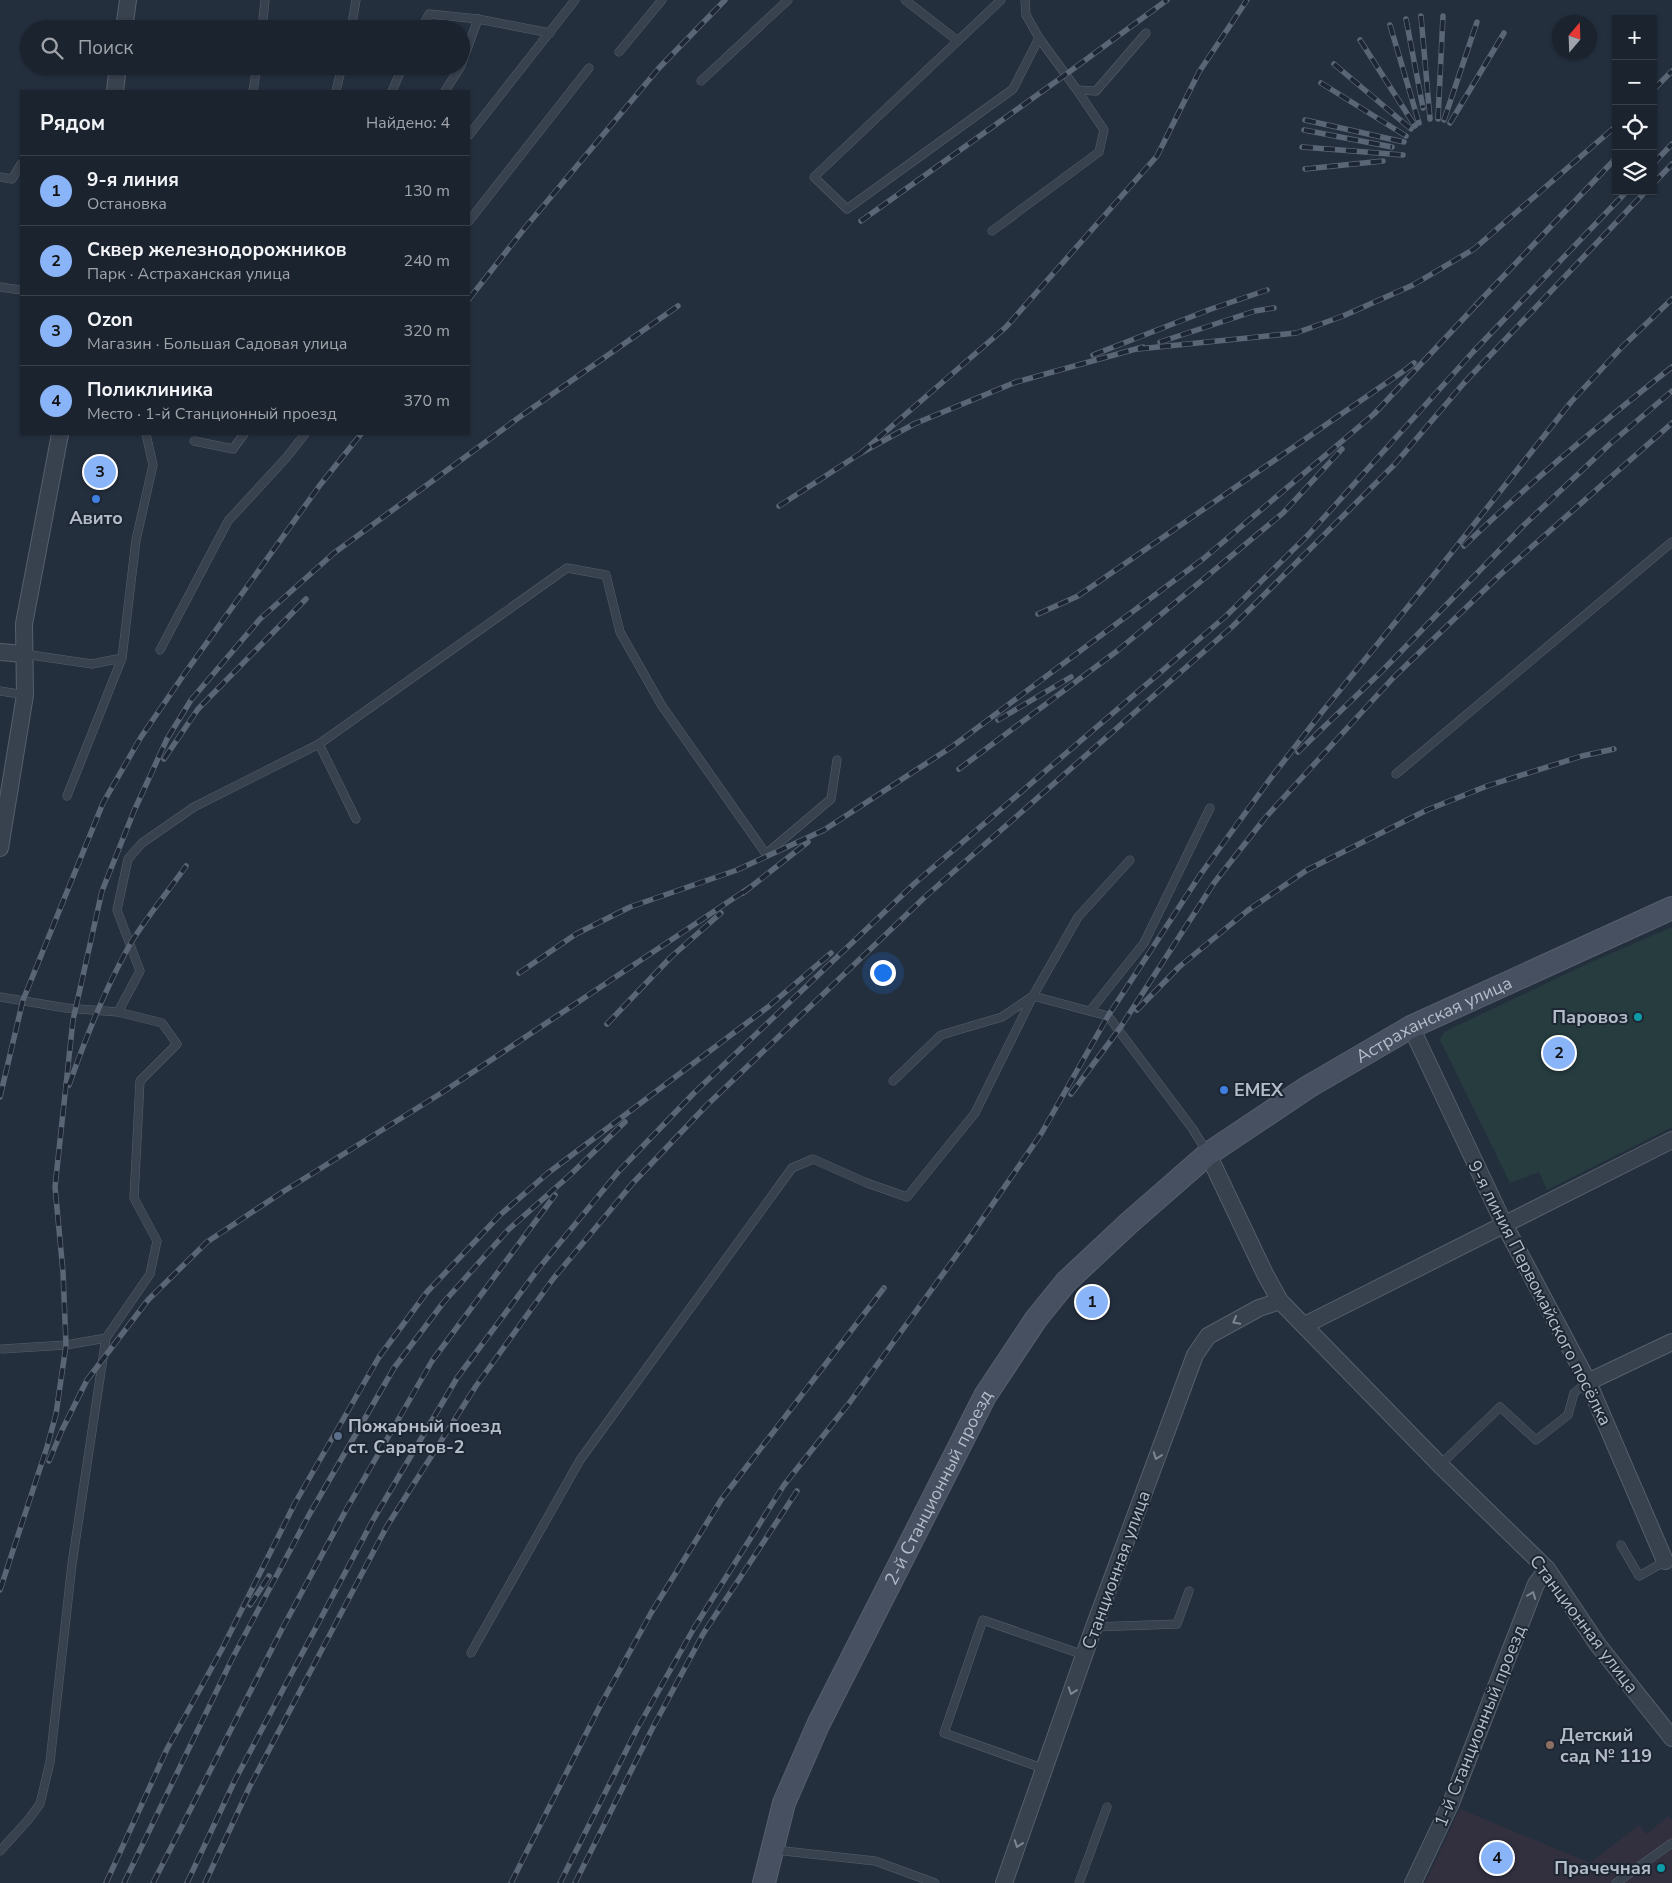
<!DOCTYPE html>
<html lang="ru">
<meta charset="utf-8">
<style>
:root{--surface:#1b232e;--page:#242b36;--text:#f1f3f6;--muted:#a0a4aa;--line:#39404a;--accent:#8ab4f8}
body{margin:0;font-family:"Nunito Sans",sans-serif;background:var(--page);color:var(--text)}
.controls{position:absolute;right:15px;top:15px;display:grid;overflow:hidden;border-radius:0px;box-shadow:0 1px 4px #0004}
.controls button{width:45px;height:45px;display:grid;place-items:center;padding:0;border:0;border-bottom:1px solid var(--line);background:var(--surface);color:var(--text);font:25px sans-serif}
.compass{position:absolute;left:1552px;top:15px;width:45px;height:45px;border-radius:50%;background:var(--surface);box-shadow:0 1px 4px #0004;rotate:19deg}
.you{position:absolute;left:882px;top:972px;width:18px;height:18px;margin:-12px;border:4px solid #fff;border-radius:50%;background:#1a73e8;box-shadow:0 0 0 8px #1a73e833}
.badge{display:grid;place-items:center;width:32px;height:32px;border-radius:50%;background:var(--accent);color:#111;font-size:16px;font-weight:700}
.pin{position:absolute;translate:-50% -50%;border:2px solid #fff;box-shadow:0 1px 5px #0006}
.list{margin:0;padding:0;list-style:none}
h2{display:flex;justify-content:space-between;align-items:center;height:65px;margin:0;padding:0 20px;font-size:21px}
h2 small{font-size:16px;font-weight:400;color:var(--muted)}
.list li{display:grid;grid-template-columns:32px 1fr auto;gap:15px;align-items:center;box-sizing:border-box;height:70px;padding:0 20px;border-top:1px solid var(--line)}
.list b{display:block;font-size:19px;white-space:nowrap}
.list p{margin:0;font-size:16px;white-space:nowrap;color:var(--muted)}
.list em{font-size:16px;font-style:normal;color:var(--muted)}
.icon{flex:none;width:28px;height:28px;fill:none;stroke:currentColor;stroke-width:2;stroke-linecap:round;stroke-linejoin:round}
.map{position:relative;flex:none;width:1672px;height:1883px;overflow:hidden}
.search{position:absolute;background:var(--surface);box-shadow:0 1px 4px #0004;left:20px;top:20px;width:450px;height:55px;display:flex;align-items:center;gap:12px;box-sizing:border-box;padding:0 18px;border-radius:28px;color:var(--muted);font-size:19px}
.panel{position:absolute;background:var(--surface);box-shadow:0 1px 4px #0004;left:20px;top:90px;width:450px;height:345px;border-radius:0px}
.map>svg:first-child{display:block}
.medical{fill:#32303f}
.green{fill:#263c3f}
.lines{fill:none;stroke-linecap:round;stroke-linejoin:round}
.lane-casing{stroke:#565f6c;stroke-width:9}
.street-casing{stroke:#565f6c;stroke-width:18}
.secondary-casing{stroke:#565f6c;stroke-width:24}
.lane{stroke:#38414e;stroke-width:8}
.street{stroke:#38414e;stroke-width:16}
.secondary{stroke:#465061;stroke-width:22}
.rail-casing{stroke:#5a6575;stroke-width:5.5}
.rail{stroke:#1d2633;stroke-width:4;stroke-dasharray:11;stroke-linecap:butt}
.oneway{stroke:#7c8592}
.shop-dot{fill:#3f7fe0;stroke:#1d2633;stroke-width:2}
.culture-dot{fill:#0f9aa8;stroke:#1d2633;stroke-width:2}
.service-dot{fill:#5c6f8a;stroke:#1d2633;stroke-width:2}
.education-dot{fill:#8d6e63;stroke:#1d2633;stroke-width:2}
.labels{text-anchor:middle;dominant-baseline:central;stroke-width:4;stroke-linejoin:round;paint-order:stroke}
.poi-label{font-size:18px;font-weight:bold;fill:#b4bcc9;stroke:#1d2633;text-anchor:start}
.street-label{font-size:18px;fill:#b4bcc9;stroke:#1d2633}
</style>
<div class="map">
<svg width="1672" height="1883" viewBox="0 0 1672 1883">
<rect width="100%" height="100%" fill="#242f3e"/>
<!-- medical -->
<polygon class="medical" points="1460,1809 1590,1863 1639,1825 1647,1834 1668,1816 1672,1821 1672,1883 1425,1883"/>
<!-- green -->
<polygon class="green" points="1672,927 1672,1127 1547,1190 1539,1172 1510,1183 1440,1040 1444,1032 1589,963"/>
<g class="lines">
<defs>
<g id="lane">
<polyline points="905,0 958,41"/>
<polyline points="1001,0 814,177 847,209 1013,89 1039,38"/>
<polyline points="262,29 265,0"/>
<polyline points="351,29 356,0"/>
<polyline points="421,29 429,14 478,19"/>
<polyline points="619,52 662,0"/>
<polyline points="461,66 478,19 550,33"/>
<polyline points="701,81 788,0"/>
<polyline points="1077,90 1096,91 1146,33"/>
<polyline points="253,91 257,66"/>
<polyline points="336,91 342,66"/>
<polyline points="392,91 403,66"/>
<polyline points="445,91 461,66"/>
<polyline points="469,135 575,0"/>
<polyline points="0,177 12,179 21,164"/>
<polyline points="469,221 589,68"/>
<polyline points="992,231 1099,152 1104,130 1077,90 1039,38 1026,15 1025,0"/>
<polyline points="0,287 21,290"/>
<polyline points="194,441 233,449 244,434"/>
<polyline points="160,650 228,521 286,458 305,434"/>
<polyline points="24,654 92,664 122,658"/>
<polyline points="0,691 25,695"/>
<polyline points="319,744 356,819"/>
<polyline points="1396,774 1672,542"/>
<polyline points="67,796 122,658 136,540 153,465 146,434"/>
<polyline points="0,997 66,1008 118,1012 162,1023 177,1044 140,1081 134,1198 157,1241 150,1274 106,1338 72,1564 50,1762 40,1804 28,1820 0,1851"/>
<polyline points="1090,1011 1144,943 1210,808"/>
<polyline points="118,1012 140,971 117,910 128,859 142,843 194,807 319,744 567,568 606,575 620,632 662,706 766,854 831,799 837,760"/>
<polyline points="893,1081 941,1035 1002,1017 1033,996 1108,1016 1192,1128 1207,1152"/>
<polyline points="2,1349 66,1345 106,1338"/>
<polyline points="1440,1465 1500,1407 1536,1440 1568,1415 1574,1393 1588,1382"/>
<polyline points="1621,1545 1639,1576 1666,1561"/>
<polyline points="1094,1627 1177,1624 1189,1591"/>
<polyline points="471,1653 580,1460 792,1168 813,1159 867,1183 907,1197 975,1113 1033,996 1078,917 1130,860"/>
<polyline points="1045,1769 944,1733 983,1620 1084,1655"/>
<polyline points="775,1850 875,1861 935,1883"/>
<polyline points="1079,1883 1107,1807"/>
<polyline points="1616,1883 1672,1843"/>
</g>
<g id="street">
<polyline points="124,29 128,0"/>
<polyline points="115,91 118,66"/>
<polyline points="0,652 24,654"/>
<polyline points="0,848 25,695 24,624 60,434"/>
<polyline points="1411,1027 1504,1224 1588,1382 1665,1561"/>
<polyline points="1208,1154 1265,1274 1280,1301 1440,1465 1547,1569 1598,1645 1672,1738"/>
<polyline points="1305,1325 1672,1140"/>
<polyline points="1588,1382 1672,1342"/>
<polyline points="1004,1883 1094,1627 1195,1355 1208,1336 1259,1308 1280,1301"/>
<polyline points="1413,1883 1451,1803 1536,1584 1547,1569"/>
</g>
<g id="secondary">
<path id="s1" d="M764 1883 784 1803 818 1725 985 1396 1036 1319 1066 1282 1129 1223 1208 1154 1308 1087 1411 1027 1672 908"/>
</g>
</defs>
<!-- lane casing -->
<use href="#lane" class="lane-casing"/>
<!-- street casing -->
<use href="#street" class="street-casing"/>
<!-- secondary casing -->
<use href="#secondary" class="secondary-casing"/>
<!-- lane -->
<use href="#lane" class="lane"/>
<!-- street -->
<use href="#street" class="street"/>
<!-- secondary -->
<use href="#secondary" class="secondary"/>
<defs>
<g id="rail">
<polyline points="1421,16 1430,119"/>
<polyline points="1406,19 1423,108"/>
<polyline points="1390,25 1419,123"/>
<polyline points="1360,40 1415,126"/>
<polyline points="1334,64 1411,129"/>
<polyline points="1321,83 1406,136"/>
<polyline points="1653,90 1672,71"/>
<polyline points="1438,119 1443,16"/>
<polyline points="1305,120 1404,142"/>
<polyline points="1444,120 1477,22"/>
<polyline points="1450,123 1504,33"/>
<polyline points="1304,130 1392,147"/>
<polyline points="1302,147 1403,155"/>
<polyline points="1653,164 1672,144"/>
<polyline points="1305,169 1383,161"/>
<polyline points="1653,184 1672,164"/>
<polyline points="861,221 1065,75 1167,0"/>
<polyline points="469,299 524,229 659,68 725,0"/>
<polyline points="1476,305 1616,158"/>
<polyline points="1160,342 1255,311 1274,308"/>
<polyline points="1138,349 1296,333 1343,316 1413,285 1474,249 1616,126"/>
<polyline points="1093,355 1211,309 1267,290"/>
<polyline points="861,453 1006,327 1157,156 1199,72 1247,0"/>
<polyline points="779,506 861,453 914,424 1016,382 1143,347"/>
<path d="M1464 546C1530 482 1600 424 1672 367"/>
<polyline points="1038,614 1078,596 1405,370 1414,363"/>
<polyline points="998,720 1071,677"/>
<polyline points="1298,752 1382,671 1524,525 1611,443 1672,391"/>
<polyline points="164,759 198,709 306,599"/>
<polyline points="959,769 1117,651 1283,513 1342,449"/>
<polyline points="743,893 808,842"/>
<polyline points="519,973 576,934 630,907 737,870 824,830 953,746 1203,559 1374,414 1481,300"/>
<polyline points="1137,1010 1179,967 1247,911 1307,870 1427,810 1487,786 1582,756 1614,749"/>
<polyline points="607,1024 671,957 721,913"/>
<path d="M69 1085C86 1037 104 991 128 948 143 921 168 892 186 866"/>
<polyline points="1071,1094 1120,1028 1214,883 1265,818 1393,678 1501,574 1672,423"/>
<polyline points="0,1097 23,1000 103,803 141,737 185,673 320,485 361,434"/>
<polyline points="49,1461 62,1430 87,1380 148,1300 207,1242 281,1193 443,1092 749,888"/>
<polyline points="0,1590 47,1447 56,1414 66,1345 63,1272 55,1187 73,1020 102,891 134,811 167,739 191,700 260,619 334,553 521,416 678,306"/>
<polyline points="250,1605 269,1576"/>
<polyline points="106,1883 167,1749 222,1649 295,1503 379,1357 427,1292 500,1215 548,1173 768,1007 831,953"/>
<polyline points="124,1883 233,1657 309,1515 394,1368 443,1303 508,1230 570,1175 625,1122"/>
<polyline points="153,1883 282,1629 346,1510 432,1361 555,1195"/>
<polyline points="187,1883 235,1780 373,1520 457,1378 539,1268 619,1171 693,1094 915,883 1226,616 1309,534 1473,352 1627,191"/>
<polyline points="205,1883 250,1786 387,1526 476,1386 553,1279 632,1184 707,1105 926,896 1233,626 1394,465 1464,383 1646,191"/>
<polyline points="511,1883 600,1706 651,1613 721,1500 884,1288"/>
<polyline points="560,1883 637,1729 694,1628 784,1485 850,1402 972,1234 1041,1134 1108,1016 1200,875 1270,779 1322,712 1433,576 1571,402 1622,347 1672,299"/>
<polyline points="575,1883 652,1729 703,1634 797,1491"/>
</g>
</defs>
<!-- rail casing -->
<use href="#rail" class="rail-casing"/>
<!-- rail -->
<use href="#rail" class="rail"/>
</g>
<!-- one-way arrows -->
<defs><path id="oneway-chevron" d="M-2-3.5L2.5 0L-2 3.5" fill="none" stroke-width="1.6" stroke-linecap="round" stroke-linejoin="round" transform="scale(1.25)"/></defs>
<g class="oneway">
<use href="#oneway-chevron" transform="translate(1236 1321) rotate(152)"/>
<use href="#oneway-chevron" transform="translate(1157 1456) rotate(110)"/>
<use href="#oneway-chevron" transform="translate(1532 1595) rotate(-69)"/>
<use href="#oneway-chevron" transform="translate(1072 1691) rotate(109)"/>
<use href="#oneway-chevron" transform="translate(1018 1844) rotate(110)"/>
</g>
<!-- markers -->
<g class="shop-dot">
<circle cx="96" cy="499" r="5"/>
<circle cx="1224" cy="1090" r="5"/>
</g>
<g class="culture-dot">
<circle cx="1638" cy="1017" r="5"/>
<circle cx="1661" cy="1868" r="5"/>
</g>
<circle class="service-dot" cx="338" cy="1436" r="5"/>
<circle class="education-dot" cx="1550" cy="1745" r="5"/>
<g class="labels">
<!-- poi labels -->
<g class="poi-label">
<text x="96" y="518" text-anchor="middle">Авито</text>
<text x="1628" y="1017" text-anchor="end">Паровоз</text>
<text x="1234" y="1090">EMEX</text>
<text x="348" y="1426">Пожарный поезд<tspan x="348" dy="21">ст. Саратов-2</tspan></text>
<text x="1560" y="1735">Детский<tspan x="1560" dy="21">сад № 119</tspan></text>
<text x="1651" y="1868" text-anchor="end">Прачечная</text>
</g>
<!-- street labels -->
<g class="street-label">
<text stroke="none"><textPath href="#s1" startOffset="1131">Астраханская улица</textPath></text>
<text transform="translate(1540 1293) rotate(63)">9-я линия Первомайского посёлка</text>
<text stroke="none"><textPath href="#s1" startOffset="434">2-й Станционный проезд</textPath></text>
<text transform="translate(1116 1570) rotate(-70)">Станционная улица</text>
<text transform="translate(1584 1624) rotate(53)">Станционная улица</text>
<text transform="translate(1480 1726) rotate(-68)">1-й Станционный проезд</text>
</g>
</g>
</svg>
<div class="controls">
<button>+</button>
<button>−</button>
<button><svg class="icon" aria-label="locate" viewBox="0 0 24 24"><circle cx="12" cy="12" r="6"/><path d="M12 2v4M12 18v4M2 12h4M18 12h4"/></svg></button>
<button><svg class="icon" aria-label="layers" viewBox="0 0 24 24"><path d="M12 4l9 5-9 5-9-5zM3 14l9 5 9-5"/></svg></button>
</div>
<svg class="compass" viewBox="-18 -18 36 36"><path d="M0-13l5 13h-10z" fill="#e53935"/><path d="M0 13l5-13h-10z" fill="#a0a4aa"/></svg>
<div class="you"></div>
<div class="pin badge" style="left:1092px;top:1302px">1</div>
<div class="pin badge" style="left:1559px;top:1053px">2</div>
<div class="pin badge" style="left:100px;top:472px">3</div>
<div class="pin badge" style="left:1497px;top:1858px">4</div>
<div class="search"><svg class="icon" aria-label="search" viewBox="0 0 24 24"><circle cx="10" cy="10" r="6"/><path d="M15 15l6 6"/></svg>Поиск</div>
<section class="panel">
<h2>Рядом<small>Найдено: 4</small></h2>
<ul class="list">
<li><span class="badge">1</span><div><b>9-я линия</b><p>Остановка</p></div><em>130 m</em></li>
<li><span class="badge">2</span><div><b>Сквер железнодорожников</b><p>Парк · Астраханская улица</p></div><em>240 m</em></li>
<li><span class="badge">3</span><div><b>Ozon</b><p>Магазин · Большая Садовая улица</p></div><em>320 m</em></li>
<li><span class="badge">4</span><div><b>Поликлиника</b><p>Место · 1-й Станционный проезд</p></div><em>370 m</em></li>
</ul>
</section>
</div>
